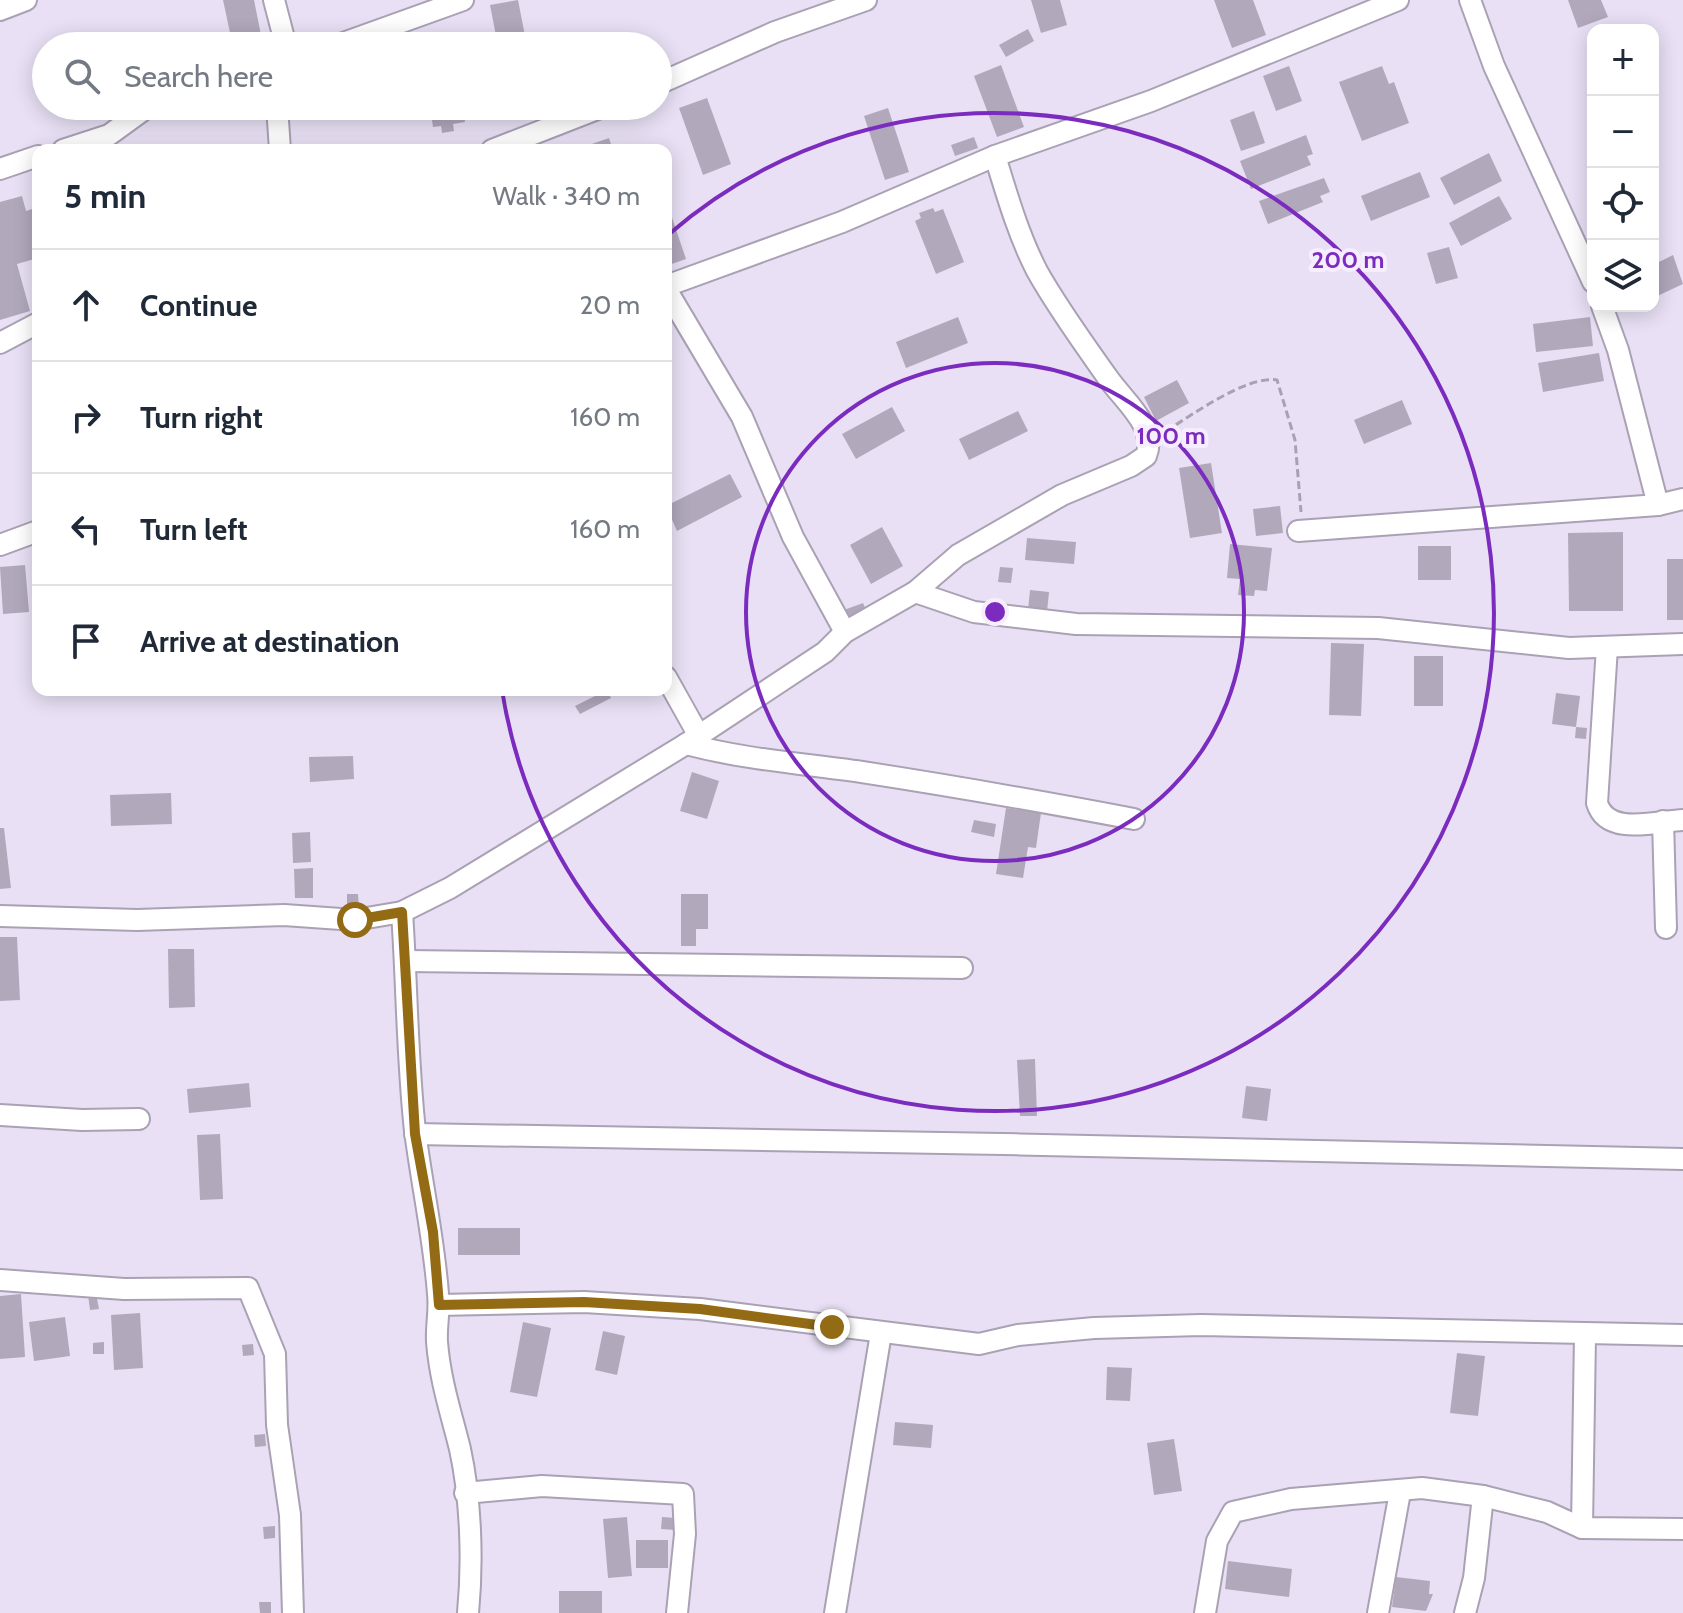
<!DOCTYPE html>
<meta charset="utf-8">
<style>
:root{--surface:#fff;--page:#f6f6f7;--text:#1f2937;--muted:#747a83;--line:#e0e1e3}
body{margin:0;font-family:Cabin,sans-serif;background:var(--page);color:var(--text)}
.controls{position:absolute;right:24px;top:24px;display:grid;overflow:hidden;border-radius:16px;box-shadow:0 4px 20px #0003}
.controls button{width:72px;height:72px;display:grid;place-items:center;padding:0;border:0;border-bottom:2px solid var(--line);background:var(--surface);color:var(--text);font:40px sans-serif}
.stop{position:absolute;width:24px;height:24px;margin:-18px;border:6px solid #946b15;border-radius:50%;background:#fff}
.stop.end{background:#946b15;border-color:#fff;box-shadow:0 2px 8px #0008}
.list{margin:0;padding:0;list-style:none}
h2{display:flex;justify-content:space-between;align-items:center;height:104px;margin:0;padding:0 32px;font-size:34px}
h2 small{font-size:26px;font-weight:400;color:var(--muted)}
.list li{display:grid;grid-template-columns:52px 1fr auto;gap:24px;align-items:center;box-sizing:border-box;height:112px;padding:0 32px;border-top:2px solid var(--line)}
.list b{display:block;font-size:30px;white-space:nowrap}
.list em{font-size:26px;font-style:normal;color:var(--muted)}
.icon{flex:none;width:44px;height:44px;fill:none;stroke:currentColor;stroke-width:2;stroke-linecap:round;stroke-linejoin:round}
.map{position:relative;flex:none;width:1683px;height:1613px;overflow:hidden}
.search{position:absolute;background:var(--surface);box-shadow:0 4px 20px #0003;left:32px;top:32px;width:640px;height:88px;display:flex;align-items:center;gap:20px;box-sizing:border-box;padding:0 28px;border-radius:44px;color:var(--muted);font-size:30px}
.panel{position:absolute;background:var(--surface);box-shadow:0 4px 20px #0003;left:32px;top:144px;width:640px;height:552px;border-radius:16px}
.map>svg:first-child{display:block}
.building{fill:#b1a8bc}
.lines{fill:none;stroke-linecap:round;stroke-linejoin:round}
.street-casing{stroke:#aaa1b4;stroke-width:24}
.path{stroke:#a8a1b2;stroke-width:3;stroke-dasharray:8 4;stroke-linecap:butt}
.street{stroke:#fff;stroke-width:20}
.route{stroke:#946b15;stroke-width:10}
.ring{fill:none;stroke:#7b2cbf;stroke-width:4}
.centre{fill:#7b2cbf;stroke:#f6eeff;stroke-width:4}
.ring-label{font-size:24px;text-anchor:middle;font-weight:bold;fill:#7b2cbf;stroke:#f6eeff;stroke-width:8;stroke-linejoin:round;paint-order:stroke}
</style>
<div class="map">
<svg width="1683" height="1613" viewBox="0 0 1683 1613">
<rect width="100%" height="100%" fill="#e9e0f5"/>
<!-- building -->
<g class="building">
<polygon points="223,0 254,0 261,35 232,42"/>
<polygon points="518,0 527,46 498,46 490,5"/>
<polygon points="1031,0 1060,0 1067,25 1041,33"/>
<polygon points="1214,0 1253,0 1266,35 1232,48"/>
<polygon points="1568,0 1601,0 1608,17 1578,28"/>
<polygon points="1028,29 1034,41 1006,57 999,45"/>
<polygon points="594,40 597,46 577,46 577,45"/>
<polygon points="1001,65 1024,127 997,137 974,76"/>
<polygon points="1289,66 1302,101 1276,111 1263,76"/>
<polygon points="1382,66 1389,84 1394,82 1409,123 1362,141 1339,82"/>
<polygon points="707,98 731,164 703,175 679,108"/>
<polygon points="430,106 463,106 465,122 453,124 454,131 442,133 441,126 433,127"/>
<polygon points="888,108 909,172 885,180 864,116"/>
<polygon points="1254,111 1265,143 1241,151 1230,120"/>
<polygon points="1306,135 1313,154 1307,156 1311,165 1251,189 1240,161"/>
<polygon points="974,137 978,148 955,156 951,145"/>
<polygon points="609,138 613,150 584,150 583,147"/>
<polygon points="1489,153 1502,181 1454,205 1440,178"/>
<polygon points="1420,172 1430,197 1371,221 1361,196"/>
<polygon points="1324,178 1330,192 1320,196 1323,202 1268,224 1259,201"/>
<polygon points="22,196 26,211 38,207 38,258 17,264 30,311 0,320 0,202"/>
<polygon points="1499,196 1512,219 1461,246 1449,223"/>
<polygon points="666,200 686,259 666,266"/>
<polygon points="933,208 935,212 943,209 964,262 936,274 915,221 921,218 919,213"/>
<polygon points="1449,247 1458,278 1436,284 1427,253"/>
<polygon points="1673,255 1683,284 1653,298 1653,265"/>
<polygon points="958,317 968,343 906,368 896,342"/>
<polygon points="1590,317 1593,346 1536,352 1533,324"/>
<polygon points="1599,353 1604,381 1543,392 1538,363"/>
<polygon points="1177,380 1189,403 1156,421 1144,397"/>
<polygon points="1402,400 1412,424 1364,444 1354,420"/>
<polygon points="892,407 905,431 856,459 842,434"/>
<polygon points="1018,411 1028,431 969,460 959,439"/>
<polygon points="1211,463 1222,533 1190,538 1179,468"/>
<polygon points="730,474 742,497 677,531 666,506"/>
<polygon points="1280,506 1283,533 1256,536 1253,509"/>
<polygon points="882,527 903,566 871,584 850,545"/>
<polygon points="1623,532 1623,611 1569,611 1568,533"/>
<polygon points="1027,538 1076,542 1074,564 1025,560"/>
<polygon points="1230,544 1272,548 1267,591 1255,590 1254,596 1238,595 1240,579 1227,578"/>
<rect x="1418" y="546" width="33" height="34"/>
<rect x="1667" y="559" width="16" height="61"/>
<polygon points="25,565 29,612 3,614 0,567"/>
<polygon points="1000,567 1013,568 1011,583 998,582"/>
<polygon points="1030,590 1049,592 1047,612 1028,610"/>
<polygon points="863,603 867,612 848,620 844,610"/>
<polygon points="1331,643 1364,644 1361,716 1329,715"/>
<rect x="1414" y="656" width="29" height="50"/>
<polygon points="607,690 611,698 580,714 575,706"/>
<polygon points="1556,693 1580,696 1576,727 1552,724"/>
<polygon points="1576,727 1587,728 1586,739 1575,738"/>
<polygon points="353,756 354,779 310,782 309,757"/>
<polygon points="692,772 719,781 707,819 680,811"/>
<polygon points="171,793 172,824 111,826 110,795"/>
<polygon points="1006,808 1041,813 1036,848 1028,847 1023,878 996,874"/>
<polygon points="974,820 996,824 994,837 971,832"/>
<polygon points="0,828 4,828 11,888 0,889"/>
<polygon points="310,832 311,862 293,863 292,833"/>
<polygon points="313,868 313,898 295,898 294,869"/>
<polygon points="347,894 358,894 359,908 347,908"/>
<polygon points="681,894 708,894 708,929 696,929 696,946 681,946"/>
<polygon points="0,937 17,937 20,1000 0,1001"/>
<polygon points="168,949 194,949 195,1007 169,1008"/>
<polygon points="1035,1059 1037,1116 1020,1116 1017,1060"/>
<polygon points="249,1083 251,1107 189,1113 187,1089"/>
<polygon points="1246,1086 1271,1089 1267,1121 1242,1118"/>
<polygon points="220,1134 223,1199 200,1200 197,1135"/>
<rect x="458" y="1228" width="62" height="27"/>
<polygon points="96,1293 99,1309 90,1310 88,1295"/>
<polygon points="21,1294 25,1357 0,1359 0,1296"/>
<polygon points="140,1313 143,1368 114,1370 111,1315"/>
<polygon points="65,1317 70,1356 34,1361 29,1322"/>
<polygon points="523,1322 551,1328 537,1397 510,1392"/>
<polygon points="603,1331 625,1336 617,1375 595,1370"/>
<polygon points="104,1342 104,1354 93,1354 93,1343"/>
<polygon points="253,1344 254,1355 243,1356 242,1345"/>
<polygon points="1457,1353 1485,1356 1478,1416 1450,1413"/>
<polygon points="1107,1367 1132,1368 1130,1401 1106,1400"/>
<polygon points="895,1422 933,1425 931,1448 893,1445"/>
<polygon points="265,1434 266,1446 255,1447 254,1435"/>
<polygon points="1174,1439 1182,1491 1154,1495 1147,1443"/>
<polygon points="627,1517 632,1576 608,1578 603,1519"/>
<polygon points="662,1517 676,1518 675,1530 661,1529"/>
<polygon points="275,1526 275,1538 264,1539 263,1527"/>
<rect x="636" y="1540" width="32" height="28"/>
<polygon points="1228,1561 1292,1569 1289,1597 1225,1589"/>
<polygon points="1396,1577 1430,1581 1429,1594 1433,1594 1426,1611 1392,1607"/>
<rect x="559" y="1591" width="43" height="22"/>
<polygon points="259,1602 271,1602 271,1613 260,1613"/>
</g>
<g class="lines">
<defs>
<g id="street">
<polyline points="274,0 286,46"/>
<polyline points="1470,0 1494,66 1593,282"/>
<polyline points="0,10 26,0"/>
<polyline points="335,46 463,0"/>
<polyline points="658,84 775,32 866,0"/>
<polyline points="277,106 280,150"/>
<polyline points="63,150 109,135 149,106"/>
<polyline points="492,150 605,106"/>
<polyline points="0,169 38,156"/>
<polyline points="666,286 842,222 995,156 1151,101 1398,0"/>
<polyline points="666,289 742,417 793,537 845,632"/>
<polyline points="1602,306 1618,350 1658,505 1683,499"/>
<polyline points="0,343 38,323"/>
<polyline points="1298,531 1658,505"/>
<polyline points="0,545 38,531"/>
<polyline points="915,592 974,612 1076,624 1378,628 1569,648 1683,644"/>
<path d="M1607 647 1597 803C1607 837 1657 821 1683 820"/>
<polyline points="666,677 699,736"/>
<path d="M686 744C747 760 800 763 862 772 953 786 1044 802 1134 819"/>
<polyline points="1663,821 1666,928"/>
<path d="M402 912C407 985 407 1058 415 1131 422 1186 434 1239 438 1294 440 1310 436 1326 437 1342 440 1380 451 1413 460 1449 471 1500 473 1561 468 1613"/>
<path d="M0 916 137 920 284 915 355 920 402 912 450 888 686 744 825 652 845 632 915 592 958 555 1062 495 1131 466 1146 456C1158 427 1123 400 1108 378 1084 344 1057 307 1037 271 1018 234 1007 195 995 156"/>
<polyline points="405,961 962,968"/>
<polyline points="0,1115 82,1120 139,1119"/>
<path d="M415 1134C838 1139 1260 1150 1683 1159"/>
<polyline points="0,1280 124,1289 248,1288 275,1354 277,1425 290,1515 293,1613"/>
<polyline points="439,1305 584,1302 700,1309 979,1344 1018,1335 1094,1328 1201,1325 1683,1335"/>
<polyline points="465,1493 542,1486 683,1494 685,1534 677,1613"/>
<polyline points="1582,1528 1585,1335"/>
<polyline points="835,1613 881,1333"/>
<polyline points="1205,1613 1217,1541 1233,1512 1291,1499 1422,1488 1483,1496 1547,1512 1582,1528 1683,1529"/>
<polyline points="1378,1613 1400,1492"/>
<polyline points="1465,1613 1474,1578 1483,1496"/>
</g>
</defs>
<!-- street casing -->
<use href="#street" class="street-casing"/>
<!-- path -->
<path class="path" d="M1166 431C1192 415 1247 375 1277 380L1295 440 1301 512"/>
<!-- street -->
<use href="#street" class="street"/>
</g>
<g class="lines">
<!-- route -->
<polyline class="route" points="355,920 402,912 415,1134 433,1232 439,1305 584,1302 700,1309 832,1327"/>
</g>
<!-- distance rings -->
<g class="ring">
<circle cx="995" cy="612" r="249"/>
<path d="M668 235A499 499 0 1 1 502 690"/>
</g>
<circle cx="995" cy="612" r="12" class="centre"/>
<g class="ring-label">
<text x="1348" y="268">200 m</text>
<text x="1171" y="444">100 m</text>
</g>
</svg>
<div class="controls">
<button>+</button>
<button>−</button>
<button><svg class="icon" aria-label="locate" viewBox="0 0 24 24"><circle cx="12" cy="12" r="6"/><path d="M12 2v4M12 18v4M2 12h4M18 12h4"/></svg></button>
<button><svg class="icon" aria-label="layers" viewBox="0 0 24 24"><path d="M12 4l9 5-9 5-9-5zM3 14l9 5 9-5"/></svg></button>
</div>
<div class="stop" style="left:355px;top:920px"></div>
<div class="stop end" style="left:832px;top:1327px"></div>
<div class="search"><svg class="icon" aria-label="search" viewBox="0 0 24 24"><circle cx="10" cy="10" r="6"/><path d="M15 15l6 6"/></svg>Search here</div>
<section class="panel">
<h2>5 min<small>Walk · 340 m</small></h2>
<ul class="list">
<li><svg class="icon" aria-label="ahead" viewBox="0 0 24 24"><path d="M12 20V5M6 11l6-6 6 6"/></svg><div><b>Continue</b></div><em>20 m</em></li>
<li><svg class="icon" aria-label="right" viewBox="0 0 24 24"><path d="M7 20v-9h11M14 6l5 5-5 5"/></svg><div><b>Turn right</b></div><em>160 m</em></li>
<li><svg class="icon" aria-label="left" viewBox="0 0 24 24"><path d="M17 20v-9H6M10 6l-5 5 5 5"/></svg><div><b>Turn left</b></div><em>160 m</em></li>
<li><svg class="icon" aria-label="arrive" viewBox="0 0 24 24"><path d="M6 21V4h12l-3 4 3 4H6"/></svg><div><b>Arrive at destination</b></div></li>
</ul>
</section>
</div>
